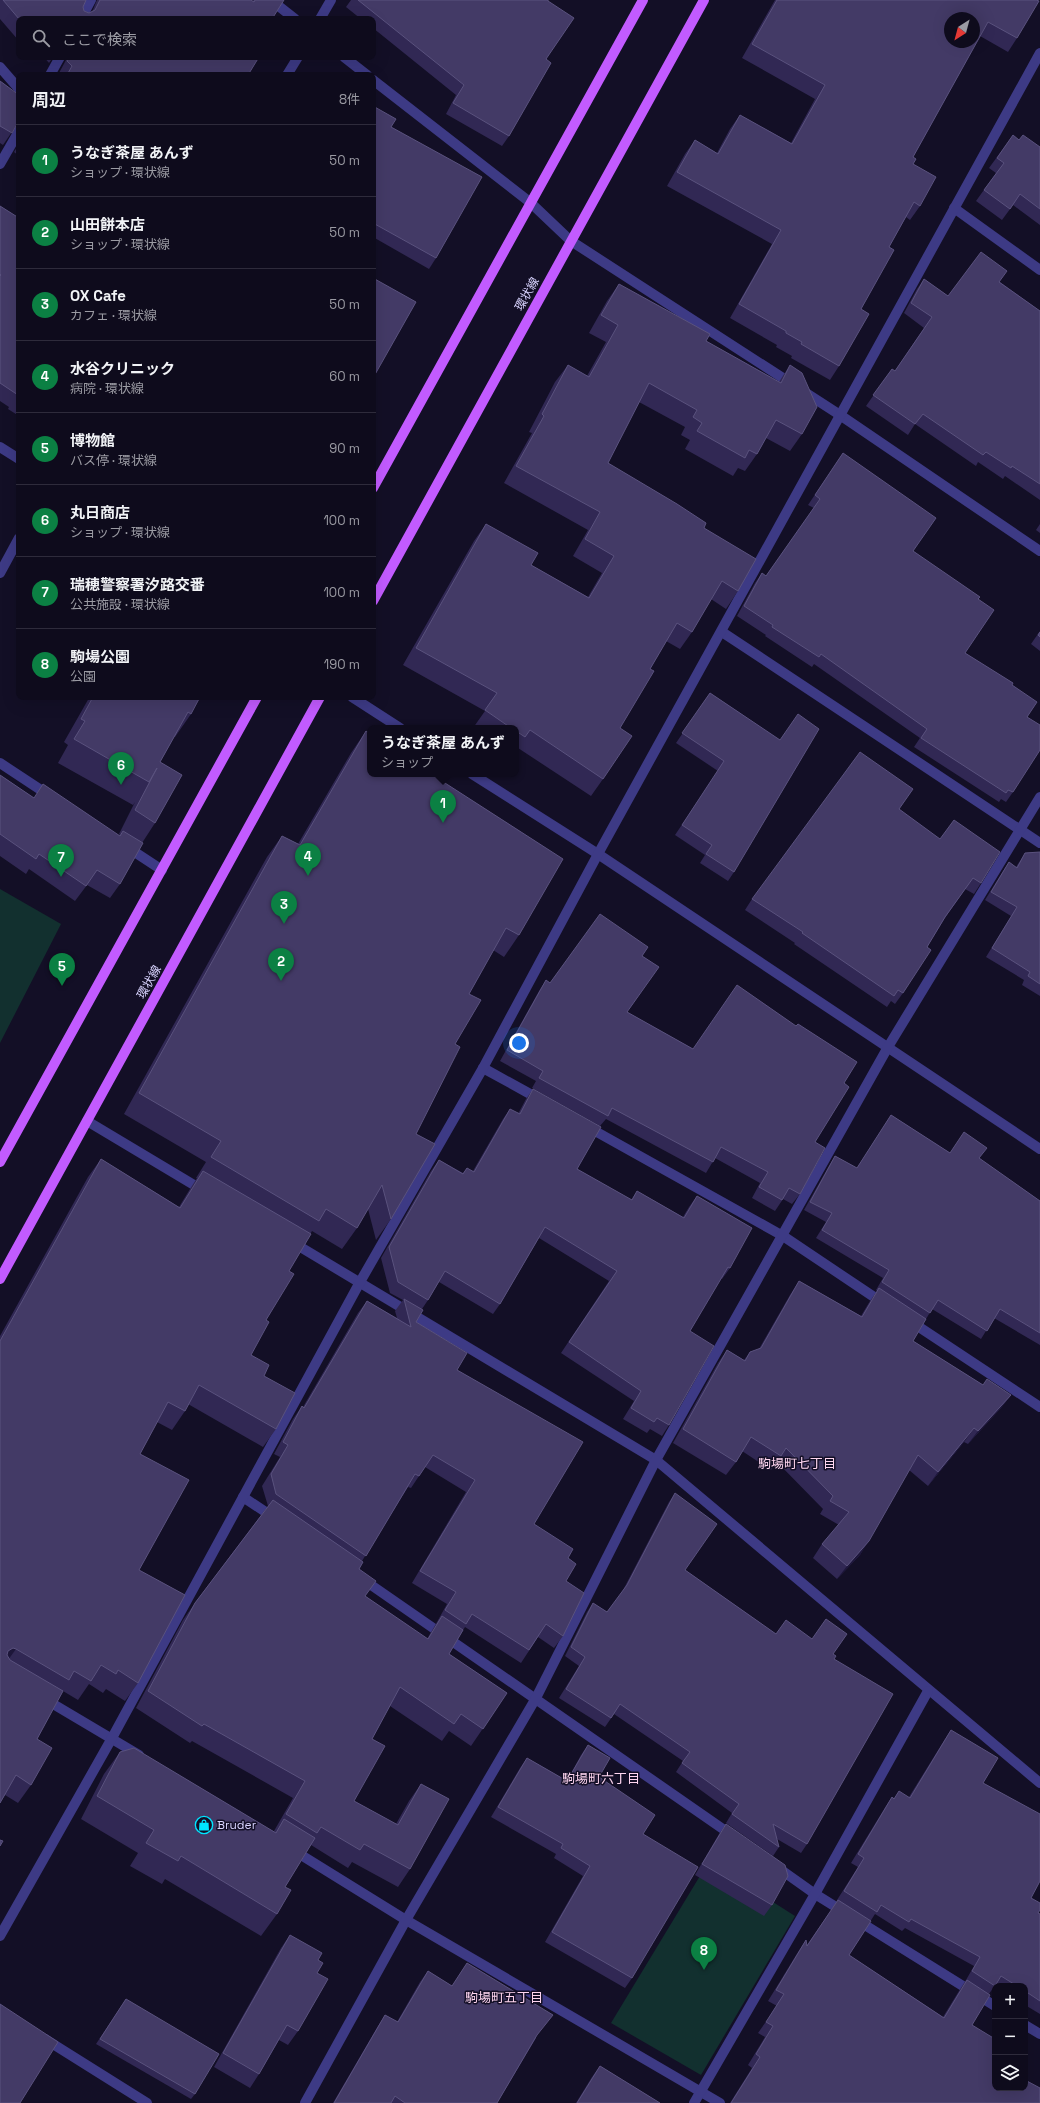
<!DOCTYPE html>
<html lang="ja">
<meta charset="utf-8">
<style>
:root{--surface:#0e0b1c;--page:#171425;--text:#f1f3f6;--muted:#9b9ba3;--line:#2e2b3b;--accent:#0b8043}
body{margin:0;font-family:"Space Grotesk","Noto Sans JP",sans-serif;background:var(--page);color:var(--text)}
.controls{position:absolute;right:12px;bottom:12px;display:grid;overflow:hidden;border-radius:8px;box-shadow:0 4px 16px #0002}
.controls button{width:36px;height:36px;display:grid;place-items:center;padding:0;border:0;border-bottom:1px solid var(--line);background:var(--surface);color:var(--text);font:20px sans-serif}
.compass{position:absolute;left:944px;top:12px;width:36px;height:36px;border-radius:50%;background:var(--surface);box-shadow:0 4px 16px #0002;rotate:216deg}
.you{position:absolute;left:519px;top:1043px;width:14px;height:14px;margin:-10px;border:3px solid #fff;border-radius:50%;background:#1a73e8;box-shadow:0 0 0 6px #1a73e833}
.badge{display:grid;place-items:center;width:26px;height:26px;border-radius:50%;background:var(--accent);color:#fff;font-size:13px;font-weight:700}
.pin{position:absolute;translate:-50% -33px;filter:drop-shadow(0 1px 2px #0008)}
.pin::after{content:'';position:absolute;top:21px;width:14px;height:12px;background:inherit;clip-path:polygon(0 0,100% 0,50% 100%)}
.popup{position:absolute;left:367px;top:725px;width:152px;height:52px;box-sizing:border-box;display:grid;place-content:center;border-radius:8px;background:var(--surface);filter:drop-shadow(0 1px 3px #0005);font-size:13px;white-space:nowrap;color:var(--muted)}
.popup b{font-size:15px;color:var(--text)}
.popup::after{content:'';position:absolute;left:50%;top:100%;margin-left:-8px;border:8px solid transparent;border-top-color:var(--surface)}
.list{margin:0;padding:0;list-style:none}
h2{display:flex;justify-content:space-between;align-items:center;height:52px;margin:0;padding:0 16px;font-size:17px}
h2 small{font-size:13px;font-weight:400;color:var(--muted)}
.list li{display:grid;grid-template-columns:26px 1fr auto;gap:12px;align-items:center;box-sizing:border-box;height:72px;padding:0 16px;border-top:1px solid var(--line)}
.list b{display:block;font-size:15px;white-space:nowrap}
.list p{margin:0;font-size:13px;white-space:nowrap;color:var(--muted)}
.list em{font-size:13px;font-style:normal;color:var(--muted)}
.icon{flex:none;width:22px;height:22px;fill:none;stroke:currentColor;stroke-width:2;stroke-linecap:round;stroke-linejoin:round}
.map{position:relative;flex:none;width:1040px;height:2103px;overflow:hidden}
.search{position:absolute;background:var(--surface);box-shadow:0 4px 16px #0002;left:16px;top:16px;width:360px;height:44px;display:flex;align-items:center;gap:10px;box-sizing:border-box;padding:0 14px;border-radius:8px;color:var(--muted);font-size:15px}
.panel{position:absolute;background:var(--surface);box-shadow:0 4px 16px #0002;left:16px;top:72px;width:360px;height:628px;border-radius:8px}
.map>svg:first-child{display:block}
.green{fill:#12302f}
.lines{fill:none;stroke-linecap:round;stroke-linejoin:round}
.minor{stroke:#3d3a85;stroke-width:10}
.major{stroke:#c25bff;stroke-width:10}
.wall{fill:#312854;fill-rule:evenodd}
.shaded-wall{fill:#1d163a}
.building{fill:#433a66;stroke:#5a527e;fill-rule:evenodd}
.labels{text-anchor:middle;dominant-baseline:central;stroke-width:3;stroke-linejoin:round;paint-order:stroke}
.street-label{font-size:12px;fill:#d9d4ff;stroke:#130f26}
.poi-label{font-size:12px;fill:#d9d4ff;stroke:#130f26;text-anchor:start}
.neighbourhood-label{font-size:13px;fill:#ffd6f0;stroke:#130f26}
</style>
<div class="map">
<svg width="1040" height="2103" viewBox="0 0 1040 2103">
<rect width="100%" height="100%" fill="#130f26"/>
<!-- green -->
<g class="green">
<polygon points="0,889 61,924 0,1043"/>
<polygon points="709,1861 795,1916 701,2075 611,2023"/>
</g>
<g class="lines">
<!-- minor -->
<g class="minor">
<polyline points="271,0 295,19"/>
<polyline points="81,19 91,0"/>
<polyline points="320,19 331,0"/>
<polyline points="344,57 367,75"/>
<polyline points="0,67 19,89"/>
<polyline points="50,75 60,57"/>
<polyline points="287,75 298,57"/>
<polyline points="373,80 531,203 571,241 840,415 1040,551"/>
<polyline points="0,164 19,131"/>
<polyline points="954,208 1040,270"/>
<polyline points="0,447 19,459"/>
<polyline points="0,573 19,538"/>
<polyline points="722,632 1040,843"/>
<polyline points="352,697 400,728"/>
<polyline points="0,763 50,796"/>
<polyline points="472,774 598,854 1040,1149"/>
<polyline points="127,847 162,870"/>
<polyline points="483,1068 541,1100"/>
<polyline points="87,1121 204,1191"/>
<polyline points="586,1126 783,1236 883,1303"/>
<polyline points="292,1242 656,1460 1040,1783"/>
<polyline points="910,1321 1040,1407"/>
<polyline points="243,1497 276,1519"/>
<polyline points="361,1578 733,1836"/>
<polyline points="43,1698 139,1755"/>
<polyline points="293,1850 406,1920 720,2103"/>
<polyline points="777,1867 815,1894 995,2006"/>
<polyline points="0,1936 112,1738 360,1282 483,1068 598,854 1040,53"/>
<polyline points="1025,2025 1040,2034"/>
<polyline points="45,2039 147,2103"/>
<polyline points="305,2103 406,1920 536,1698 656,1460 888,1047 1040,797"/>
<polyline points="694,2103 815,1894 928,1691"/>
</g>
<!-- major -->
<g class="major">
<polyline points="373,488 643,0"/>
<polyline points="373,601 704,0"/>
<polyline points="0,1162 257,697"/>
<polyline points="0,1279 320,697"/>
</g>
</g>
<!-- wall -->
<g class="wall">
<polygon points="0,0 86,0 83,7 84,11 89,13 92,12 97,0 251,0 253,1 253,0 284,0 19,19 19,41 0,19"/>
<polygon points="351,0 548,0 546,59 509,136 502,146 446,114 456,95 373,28 373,19 361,19 346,7"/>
<polygon points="775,0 1036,0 1017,38 1008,52 980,36 913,157 913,164 920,206 910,220 906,217 889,247 861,309 839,366 830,380 791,358 792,356 776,347 777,345 730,318 772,244 667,186 685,154 695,140 717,153 730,129 740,115 791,143 815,99 742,58"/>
<polygon points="44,57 53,57 49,63"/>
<polygon points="66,57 259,57 248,75 61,75 59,73 66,60"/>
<polygon points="0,81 19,95 19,125 16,126 3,145 0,143"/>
<polygon points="373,106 391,127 436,258 429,269 373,237"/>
<polygon points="1013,135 1019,140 1040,147 1040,225 1013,205 1002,220 976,201 996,173 989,168"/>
<polygon points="19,144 19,156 14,152"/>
<polygon points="0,206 19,218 19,416 8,409 9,407 0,401"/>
<polygon points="924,279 948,296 1000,282 1040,311 1040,500 1005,476 1003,479 978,462 976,466 915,424 908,435 866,406 892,369 895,371 924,328 904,313 917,289"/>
<polygon points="619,284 706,341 779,382 790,365 802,434 790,451 766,438 757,454 745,471 738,468 733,476 685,449 690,440 681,435 685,427 639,402 608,463 704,528 738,591 726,609 711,599 692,632 680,649 666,641 650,669 620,728 603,779 591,796 518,748 516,751 516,728 473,728 485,711 403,665 474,541 486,524 531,565 588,597 602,573 573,556 588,530 504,483 532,433 529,432 555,382 568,365 587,376 606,342 589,333 607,301"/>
<polygon points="19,417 19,424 16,422"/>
<polygon points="843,453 913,551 978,599 965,653 1012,685 1027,717 1013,792 1006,802 1001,799 999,802 914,747 920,738 814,664 812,667 765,636 766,635 737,616 755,583 762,573 766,576 814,508 808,505"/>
<polygon points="1040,524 1040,533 1036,530"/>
<polygon points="1040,631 1040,651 1031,644"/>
<polygon points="710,693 780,740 734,872 728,881 700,863 705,855 675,835 718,771 676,743"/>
<polygon points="87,697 200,697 191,714 175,737 174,737 160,762 155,823 142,843 120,884 110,898 87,885 75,901 29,869 26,874 0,856 0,775 34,798 120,836 120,835 119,834 135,802 133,805 58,763 68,745 64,742 89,698"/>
<polygon points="366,731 519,935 504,957 493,950 469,994 455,1044 416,1134 391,1219 376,1240 368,1209 357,1228 342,1249 312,1231 289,1271 266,1320 251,1355 264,1376 276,1429 263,1447 188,1404 185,1411 172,1430 157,1422 140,1454 139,1570 138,1683 125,1701 106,1689 103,1693 89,1684 78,1700 63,1691 37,1739 31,1785 18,1803 5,1795 0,1803 0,1336 88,1177 101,1159 179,1207 190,1189 197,1178 196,1178 206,1162 124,1114 267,857 282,836 298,844 351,753"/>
<polygon points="899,809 981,883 974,894 965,889 945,918 927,947 903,993 895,1004 891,1001 887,1007 794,944 795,943 745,910 752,899"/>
<polygon points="1040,852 1040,996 1022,985 1024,980 986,957 1011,916 985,900 1003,871 1009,862 1016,867 1025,853"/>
<polygon points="642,956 627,1012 693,1049 844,1083 815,1142 800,1194 792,1204 783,1199 775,1211 752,1198 760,1183 715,1158 706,1173 606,1119 600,1126 532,1088 536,1081 500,1061 539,991 546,980 550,983"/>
<path d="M533 1089 577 1169 631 1200 637 1191 683 1217 689 1207 697 1196 730 1268 722 1279 721 1278 690 1331 669 1425 662 1436 650 1429 647 1433 623 1419 634 1401 561 1353 609 1281 539 1238 500 1304 493 1314 439 1282 428 1300 422 1309 416 1322 457 1370 534 1524 568 1558 566 1581 563 1636 554 1648 538 1637 521 1663 465 1627 449 1654 507 1693 471 1746 449 1731 442 1741 390 1706 372 1739 354 1801 396 1824 409 1801 421 1784 410 1869 398 1887 352 1862 348 1868 311 1845 285 1887 277 1914 261 1936 165 1879 162 1884 130 1866 138 1853 81 1819 104 1774 120 1752 275 1832 274 1831 293 1798 192 1741 190 1743 136 1708 183 1620 195 1603 268 1506 262 1486 280 1457 274 1454 293 1419 302 1406 303 1407 358 1313 367 1301 397 1318 395 1311 403 1300 390 1293 381 1258 431 1171 439 1160 463 1173 467 1168 473 1171 503 1119 510 1109 518 1114 526 1099ZM425 1467 466 1492 412 1583 447 1604 437 1622 427 1639 365 1596 359 1569 362 1561 408 1487 411 1488Z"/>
<polygon points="891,1115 950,1153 979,1158 1040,1201 1040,1345 994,1318 981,1339 932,1309 926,1319 913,1341 983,1385 1011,1395 1001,1408 968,1444 964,1442 928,1486 909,1470 860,1555 837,1579 813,1558 822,1544 839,1525 820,1514 823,1509 777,1462 771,1470 742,1451 736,1462 726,1475 673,1443 718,1363 727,1350 744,1360 750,1352 759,1349 790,1295 799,1281 861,1316 870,1301 877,1291 876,1290 883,1278 816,1238 826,1222 804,1210 830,1164 835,1156 857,1168"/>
<polygon points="675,1493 685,1570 776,1634 833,1654 834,1659 807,1844 801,1853 777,1839 779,1847 773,1856 726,1823 732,1813 676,1772 683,1761 614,1714 605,1727 559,1698 579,1666 565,1656 587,1612 593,1603 607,1612 621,1594 669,1502"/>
<path d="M951 1730 983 1783 1031 1898 1038 1913 1040 1914V2014L1025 2005V1986H997L995 1985 989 1994 972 2025 995 2088 1040 2103H730L752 2068 748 2065 765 2037 758 2033 777 2006 768 2001 798 1952 806 1940 807 1945 838 1900H837L858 1867 851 1863 886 1806 892 1797 894 1798 909 1797 945 1739ZM875 1914 902 1931 905 1928 974 1966 966 1980 959 1991 943 2017 849 1955Z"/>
<polygon points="588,1745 599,1777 643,1834 632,1978 625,1988 545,1942 583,1876 554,1858 556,1854 491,1817 520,1768 527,1758 567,1781 581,1755"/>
<polygon points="726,1824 772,1905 764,1916 695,1875 719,1834"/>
<polygon points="290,1935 318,1960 317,1973 298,2031 288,2045 279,2040 259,2074 250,2088 214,2067 281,1948"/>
<polygon points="467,1963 536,2038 497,2103 333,2103 378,2026 385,2015 397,2022 420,1982 428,1971 452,1986"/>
<polygon points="126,1999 195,2094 191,2099 96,2044"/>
<polygon points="600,2066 660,2103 576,2103 592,2077"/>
</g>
<!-- shaded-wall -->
<g class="shaded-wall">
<polygon points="1011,1395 1001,1408 968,1444 978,1431"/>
<polygon points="974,1428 964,1442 928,1486 938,1472"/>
<polygon points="869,1541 860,1555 837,1579 847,1566"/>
<polygon points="13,1648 16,1649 3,1667 8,1651"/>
</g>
<!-- building -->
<g class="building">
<polygon points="3,0 86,0 83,7 84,11 89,13 95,10 100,0 251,0 254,2 255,0 284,0 272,19 19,19"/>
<polygon points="358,0 548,0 548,1 574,18 546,59 551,63 509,136 453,103 464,85"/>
<path d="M777 0H1036L1039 1 1017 38 988 22 913 157 916 159 913 164 936 177 920 206 914 202 889 247 894 250 861 309 869 314 839 366 801 344 802 342 786 333V331L739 304 781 230 677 172 695 140 718 154 740 115 792 144 825 85 752 44ZM950 18H974V42H950Z"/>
<polygon points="69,57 259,57 248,75 67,75 72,66 67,61"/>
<polygon points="0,81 19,95 19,121 12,133 0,126"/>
<polygon points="373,106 396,119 391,127 482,177 436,258 373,223"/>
<polygon points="1013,135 1019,140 1023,135 1040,147 1040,209 1020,194 1010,209 984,190 1004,163 997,158"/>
<polygon points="0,206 19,218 19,399 16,397 18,395 0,383 0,276 1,275 0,274"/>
<polygon points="981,252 1007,271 999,282 1040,311 1040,484 1012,466 1011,468 986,452 983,455 923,414 915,424 873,395 892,369 895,371 932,317 911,303 924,279 948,296"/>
<polygon points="373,278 416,302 373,378"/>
<polygon points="619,284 710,334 706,341 781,383 790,365 802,373 817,407 802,434 776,420 757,454 749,450 745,458 697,431 702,423 693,417 697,410 649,383 608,463 677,504 706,523 704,528 756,559 738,591 722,581 692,632 677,623 650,669 654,671 620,728 632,736 603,779 530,730 525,737 516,731 516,728 511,728 485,710 497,693 416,648 486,524 538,553 531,565 589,598 614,556 585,539 600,512 516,466 544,416 542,414 568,365 589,377 618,325 601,315"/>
<polygon points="843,453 936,518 913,551 980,597 978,599 994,610 965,653 1013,683 1012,685 1037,702 1027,717 1040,725 1040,750 1013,792 1008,790 1006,793 921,738 927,729 821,654 819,657 772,627 773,625 744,606 762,573 766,576 820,499 815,495"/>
<polygon points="1040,632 1040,637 1038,635"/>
<polygon points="710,693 780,740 798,714 819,729 734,872 706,854 712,845 682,825 724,761 682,733"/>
<polygon points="93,697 200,697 191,714 188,712 160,762 182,775 155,823 135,810 157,768 149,782 74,739 85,721 81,719"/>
<polygon points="366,731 370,734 370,774 431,774 563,859 519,935 506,928 469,994 481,1000 455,1044 460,1047 416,1134 435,1144 391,1219 382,1185 357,1228 326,1209 319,1221 211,1157 221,1141 139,1093 282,836 300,845"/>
<polygon points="860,752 913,789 899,809 940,839 954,820 1000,852 981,883 973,878 945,917 927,947 931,950 903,993 898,990 894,996 802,933 803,932 752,899"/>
<polygon points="0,775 34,798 43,784 120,836 123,831 143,843 120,884 97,870 86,886 39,854 36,859 0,834"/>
<polygon points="1040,852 1040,984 1028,976 1030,972 992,948 1017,907 991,892 1009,862 1017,868 1025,853"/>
<polygon points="600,914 648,947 642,956 659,967 627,1012 693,1049 737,985 796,1026 798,1024 857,1062 844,1083 849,1087 815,1142 825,1148 800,1194 789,1188 782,1200 759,1187 768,1172 721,1147 713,1162 612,1108 608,1116 539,1078 543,1071 507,1050 546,980 550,983"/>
<polygon points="533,1089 601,1127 577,1169 632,1200 637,1191 684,1218 697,1196 752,1228 730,1268 728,1267 690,1331 714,1346 669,1425 657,1418 654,1422 631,1408 641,1391 569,1342 617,1271 545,1227 500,1304 445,1271 428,1300 398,1282 389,1247 439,1160 463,1174 467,1168 474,1172 510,1109 520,1114"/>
<polygon points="891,1115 950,1153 964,1132 987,1148 979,1158 1040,1201 1040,1333 1000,1309 987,1331 938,1300 930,1313 882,1282 889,1270 822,1230 832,1213 810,1202 835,1156 857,1168"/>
<polygon points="101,1159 180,1208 203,1171 311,1234 289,1271 294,1274 266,1320 269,1322 251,1355 269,1365 264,1376 295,1393 276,1429 199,1385 185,1411 168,1402 140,1454 189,1480 139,1570 185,1595 138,1683 118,1670 116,1674 101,1665 91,1681 74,1671 69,1680 16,1649 13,1648 8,1651 7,1655 10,1660 63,1691 37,1739 52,1748 31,1785 16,1775 0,1803 0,1341"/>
<polygon points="799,1281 862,1317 879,1288 926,1319 913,1341 983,1385 987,1379 1011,1395 978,1431 974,1428 938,1472 918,1455 869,1541 847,1566 822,1544 849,1512 830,1501 833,1496 786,1448 781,1456 751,1437 736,1462 683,1429 727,1350 745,1361 750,1352 761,1348"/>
<polygon points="404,1299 423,1310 416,1322 467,1353 457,1370 583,1442 534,1524 573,1549 568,1558 576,1564 566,1581 584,1593 563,1636 546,1624 529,1650 472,1614 466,1624 445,1610 456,1592 420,1571 475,1480 433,1455 419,1476 415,1474 366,1556 276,1494 271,1474 288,1445 283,1442 302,1406 304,1408 367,1301 411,1327"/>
<polygon points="675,1493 717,1524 685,1570 776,1634 786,1620 812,1639 826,1619 847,1634 833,1654 836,1656 834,1659 893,1694 807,1844 773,1824 779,1847 732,1814 739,1804 682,1763 690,1752 620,1704 611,1718 566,1689 585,1657 571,1647 593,1603 607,1612 627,1585"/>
<polygon points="273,1500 363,1562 359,1569 376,1581 365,1596 428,1639 442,1616 463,1630 449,1654 507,1693 483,1729 461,1714 454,1724 400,1687 372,1739 385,1746 354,1801 398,1825 421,1784 449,1799 410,1869 364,1844 360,1850 321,1827 317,1833 286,1814 305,1781 204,1724 202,1726 148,1691 195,1603"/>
<polygon points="951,1730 998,1758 983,1783 1040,1814 1040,1881 1031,1898 1040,1903 1040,1910 1038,1913 1040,1914 1040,2001 1025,1991 1025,1986 1017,1986 1001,1976 995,1986 972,1971 980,1957 911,1919 909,1922 881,1905 877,1912 844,1891 864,1858 858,1854 892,1797 894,1799 899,1791 910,1798"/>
<polygon points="588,1745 610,1758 599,1777 655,1815 643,1834 698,1867 632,1978 552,1932 590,1866 561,1848 563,1844 498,1807 527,1758 567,1781"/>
<polygon points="134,1748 276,1833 284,1819 315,1838 285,1887 291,1890 277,1914 181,1856 178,1861 146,1843 154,1830 97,1796 120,1752"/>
<polygon points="726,1824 785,1865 788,1876 772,1905 702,1864"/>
<polygon points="0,1840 3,1841 0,1846"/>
<polygon points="838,1900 871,1921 849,1955 944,2018 967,1980 990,1995 972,2025 995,2039 995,2088 1025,2088 1025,2080 1040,2088 1040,2103 731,2103 760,2057 756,2054 773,2026 766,2022 784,1994 776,1990 806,1940 807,1946"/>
<polygon points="290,1935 322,1953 318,1960 323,1963 317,1973 328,1979 298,2031 287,2025 259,2074 223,2053"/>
<polygon points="467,1963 553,2015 537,2035 497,2103 405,2103 395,2096 391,2103 334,2103 385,2015 398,2022 428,1971 452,1986"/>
<polygon points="126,1999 219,2054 195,2094 100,2039"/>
<polygon points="0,2004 58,2042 20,2103 0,2103"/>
<polygon points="600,2066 660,2103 577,2103"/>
</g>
<!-- icons -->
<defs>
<symbol id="shop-ring" viewBox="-11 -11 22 22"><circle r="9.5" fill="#130f26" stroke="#00e5ff" stroke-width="1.5"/><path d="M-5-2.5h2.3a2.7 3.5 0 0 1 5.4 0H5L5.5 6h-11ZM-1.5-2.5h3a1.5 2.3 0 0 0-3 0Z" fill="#00e5ff"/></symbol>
</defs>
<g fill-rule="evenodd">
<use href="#shop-ring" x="194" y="1815" width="20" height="20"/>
</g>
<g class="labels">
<!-- street labels -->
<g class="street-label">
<text transform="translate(527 294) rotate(-61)">環状線</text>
<text transform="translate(149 982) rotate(-61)">環状線</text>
</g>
<!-- poi labels -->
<g class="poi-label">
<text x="217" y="1825">Bruder</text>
</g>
<!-- neighbourhood labels -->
<g class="neighbourhood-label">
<text x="797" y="1463">駒場町七丁目</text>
<text x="601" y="1778">駒場町六丁目</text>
<text x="504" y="1997">駒場町五丁目</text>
</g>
</g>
</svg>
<div class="controls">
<button>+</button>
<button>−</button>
<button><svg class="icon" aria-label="layers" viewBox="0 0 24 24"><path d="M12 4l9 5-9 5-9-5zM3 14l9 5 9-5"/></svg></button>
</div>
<svg class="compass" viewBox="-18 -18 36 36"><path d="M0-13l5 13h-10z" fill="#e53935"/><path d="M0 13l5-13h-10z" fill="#9b9ba3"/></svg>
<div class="you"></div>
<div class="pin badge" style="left:443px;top:823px">1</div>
<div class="popup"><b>うなぎ茶屋 あんず</b>ショップ</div>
<div class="pin badge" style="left:281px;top:981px">2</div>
<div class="pin badge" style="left:284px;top:924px">3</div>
<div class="pin badge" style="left:308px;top:876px">4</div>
<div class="pin badge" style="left:62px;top:986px">5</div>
<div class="pin badge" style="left:121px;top:785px">6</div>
<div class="pin badge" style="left:61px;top:877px">7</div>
<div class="pin badge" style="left:704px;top:1970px">8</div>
<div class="search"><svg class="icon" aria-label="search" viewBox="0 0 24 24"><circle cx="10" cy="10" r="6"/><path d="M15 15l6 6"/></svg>ここで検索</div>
<section class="panel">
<h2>周辺<small>8件</small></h2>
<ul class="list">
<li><span class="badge">1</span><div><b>うなぎ茶屋 あんず</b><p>ショップ · 環状線</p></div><em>50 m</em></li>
<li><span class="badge">2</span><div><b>山田餅本店</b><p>ショップ · 環状線</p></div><em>50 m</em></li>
<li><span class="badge">3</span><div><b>OX Cafe</b><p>カフェ · 環状線</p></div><em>50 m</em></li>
<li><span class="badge">4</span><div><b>水谷クリニック</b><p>病院 · 環状線</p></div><em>60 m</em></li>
<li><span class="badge">5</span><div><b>博物館</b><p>バス停 · 環状線</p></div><em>90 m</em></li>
<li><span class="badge">6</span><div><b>丸日商店</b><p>ショップ · 環状線</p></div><em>100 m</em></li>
<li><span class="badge">7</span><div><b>瑞穂警察署汐路交番</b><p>公共施設 · 環状線</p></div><em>100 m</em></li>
<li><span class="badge">8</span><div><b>駒場公園</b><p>公園</p></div><em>190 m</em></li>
</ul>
</section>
</div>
